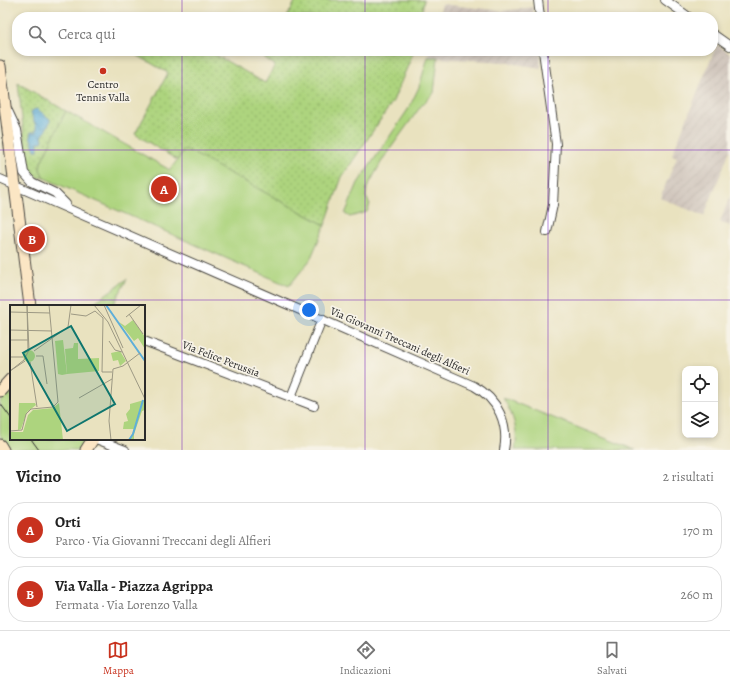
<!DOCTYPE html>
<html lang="it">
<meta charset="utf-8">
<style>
:root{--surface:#fff;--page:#f6f6f6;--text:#222;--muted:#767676;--line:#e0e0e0;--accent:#c8321e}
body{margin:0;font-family:Alegreya,serif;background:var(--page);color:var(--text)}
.controls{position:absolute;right:12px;bottom:12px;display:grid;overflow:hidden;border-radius:8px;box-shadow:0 2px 6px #0003}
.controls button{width:36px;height:36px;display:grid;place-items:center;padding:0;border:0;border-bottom:1px solid var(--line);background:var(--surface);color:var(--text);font:20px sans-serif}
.you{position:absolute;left:309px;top:310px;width:14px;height:14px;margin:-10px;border:3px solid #fff;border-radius:50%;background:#1a73e8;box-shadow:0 0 0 6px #1a73e833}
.badge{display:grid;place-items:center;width:26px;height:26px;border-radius:50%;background:var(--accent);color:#fff;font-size:13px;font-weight:700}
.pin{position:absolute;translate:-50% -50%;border:2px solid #fff;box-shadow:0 1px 4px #0006}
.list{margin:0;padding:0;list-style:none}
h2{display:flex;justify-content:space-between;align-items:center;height:52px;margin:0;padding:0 16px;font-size:17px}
h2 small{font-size:13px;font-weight:400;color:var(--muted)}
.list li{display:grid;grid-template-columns:26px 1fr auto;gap:12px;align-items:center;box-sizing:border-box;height:56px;margin:0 8px 8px;padding:0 8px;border:1px solid var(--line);border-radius:16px}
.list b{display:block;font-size:15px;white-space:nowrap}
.list p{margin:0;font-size:13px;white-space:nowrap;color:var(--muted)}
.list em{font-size:13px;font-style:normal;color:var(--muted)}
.icon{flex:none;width:22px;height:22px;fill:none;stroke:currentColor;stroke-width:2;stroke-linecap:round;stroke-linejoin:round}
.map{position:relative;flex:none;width:730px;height:450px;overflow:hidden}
.search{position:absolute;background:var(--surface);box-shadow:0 2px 6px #0003;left:12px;right:12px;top:12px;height:44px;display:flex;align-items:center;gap:10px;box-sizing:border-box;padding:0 14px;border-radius:16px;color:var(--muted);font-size:15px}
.sheet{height:180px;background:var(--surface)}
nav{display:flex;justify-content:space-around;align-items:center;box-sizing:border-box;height:56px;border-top:1px solid var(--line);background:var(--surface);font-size:11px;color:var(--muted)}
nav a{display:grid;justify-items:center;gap:2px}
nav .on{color:var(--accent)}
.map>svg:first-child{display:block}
.industrial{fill:url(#industrial-furrows)}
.grass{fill:url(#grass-dots);stroke:#6c8054}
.green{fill:#add47e;stroke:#6c8054}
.water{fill:url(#water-waves);stroke:#456d82}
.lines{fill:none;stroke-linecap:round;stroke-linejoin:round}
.street-casing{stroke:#484641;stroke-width:10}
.secondary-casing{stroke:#484641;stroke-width:13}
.street{stroke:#fff;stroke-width:8}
.secondary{stroke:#fbe6c4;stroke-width:11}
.tram{stroke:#2b2b2b;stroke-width:1}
.grid{fill:none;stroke:#7b2cbf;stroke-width:1;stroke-opacity:0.55}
.poi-dot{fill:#c8321e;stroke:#f7f3e8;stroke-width:1.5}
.labels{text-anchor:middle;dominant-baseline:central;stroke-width:3.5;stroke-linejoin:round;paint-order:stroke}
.poi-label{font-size:11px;fill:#2b2b2b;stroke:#f7f3e8}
.street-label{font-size:11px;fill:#2b2b2b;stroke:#f7f3e8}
.inset-river{fill:none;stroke:#5fafd9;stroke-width:2}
.inset-road{fill:none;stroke:#9d9984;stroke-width:1}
.view{fill:#0f766e;fill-opacity:0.15;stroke:#0f766e;stroke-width:2}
.inset-edge{fill:none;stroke:#2b2b2b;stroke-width:2}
</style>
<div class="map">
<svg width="730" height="450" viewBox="0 0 730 450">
<defs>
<pattern id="industrial-furrows" width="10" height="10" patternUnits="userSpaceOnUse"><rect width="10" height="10" fill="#cdc2b9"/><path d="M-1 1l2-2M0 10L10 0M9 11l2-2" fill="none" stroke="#b0a79f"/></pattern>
<pattern id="grass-dots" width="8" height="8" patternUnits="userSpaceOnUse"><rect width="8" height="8" fill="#add47e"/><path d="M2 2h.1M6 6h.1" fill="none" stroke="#95b66d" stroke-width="1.8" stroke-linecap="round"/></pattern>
<pattern id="water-waves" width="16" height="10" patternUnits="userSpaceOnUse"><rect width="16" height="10" fill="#5fafd9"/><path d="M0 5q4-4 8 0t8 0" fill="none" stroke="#4f8fb0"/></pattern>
</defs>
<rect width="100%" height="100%" fill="#f7f3e8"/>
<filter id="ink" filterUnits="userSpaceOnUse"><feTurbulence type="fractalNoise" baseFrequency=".025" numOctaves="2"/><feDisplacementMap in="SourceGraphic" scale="8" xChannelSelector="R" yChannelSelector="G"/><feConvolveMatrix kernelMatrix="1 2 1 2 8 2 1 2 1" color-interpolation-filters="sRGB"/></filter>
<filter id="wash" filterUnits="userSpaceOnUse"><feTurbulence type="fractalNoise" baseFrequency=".012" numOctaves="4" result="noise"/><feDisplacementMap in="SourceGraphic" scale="16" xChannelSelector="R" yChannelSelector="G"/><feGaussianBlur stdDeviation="0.9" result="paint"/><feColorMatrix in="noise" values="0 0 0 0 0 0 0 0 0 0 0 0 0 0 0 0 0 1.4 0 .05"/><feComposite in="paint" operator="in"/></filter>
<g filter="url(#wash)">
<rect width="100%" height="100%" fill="#e9e2bf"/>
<!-- industrial -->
<g class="industrial">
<polygon points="442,4 503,11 533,7 534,17 438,17"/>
<polygon points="717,44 730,54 730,150 704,216 660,198 677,157 672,155"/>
<polygon points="430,51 540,51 541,68 503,62 428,57"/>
<polygon points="730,196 730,226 720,222"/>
</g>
<!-- grass -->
<g class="grass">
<polygon points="296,0 424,0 421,17 287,17"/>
<polygon points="130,51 209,51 265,83 275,65 264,58 268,51 414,51 393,101 342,177 325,225 185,150 177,160 135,134 168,73"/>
<polygon points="18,83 66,111 41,162 40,169 43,176 39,178 31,172 27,163"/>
<polygon points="127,279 113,306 89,306"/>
</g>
<!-- green -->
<g class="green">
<polygon points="428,57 438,57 434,93 421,106 383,159 367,188 366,197 370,204 367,212 350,217 345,214 358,183 409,108 419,87"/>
<polygon points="66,111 170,170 185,149 325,225 310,260 289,286 44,178 40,169 41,162"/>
<polygon points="11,384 11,439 88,439 81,450 9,450 0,435 0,402"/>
<path d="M503 398 635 450H515C519 430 513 415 503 398Z"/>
</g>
<!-- water -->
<polygon class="water" points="37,109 50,119 50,122 42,137 43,139 42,142 38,142 38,150 35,150 30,136 31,132 35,132 37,129 31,113 33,110"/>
</g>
<g filter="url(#ink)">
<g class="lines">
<defs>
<g id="street">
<polyline points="538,0 540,17"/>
<polyline points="665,0 689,17"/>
<polyline points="713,34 730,46"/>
<polyline points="543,51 556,144 553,205 547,232"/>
<polyline points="8,111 17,130 24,173 32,182 55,193 66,204"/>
<path d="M0 179 474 386C498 399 509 424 504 450"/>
<polyline points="144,341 314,406"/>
<polyline points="291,397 322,319"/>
<polyline points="96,439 125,450"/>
</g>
<g id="secondary">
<polyline points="0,66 30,306"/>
<polyline points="0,391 11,379"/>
<polyline points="0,445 3,450"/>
<polyline points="86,450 93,439"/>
</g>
</defs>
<!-- street casing -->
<use href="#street" class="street-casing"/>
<!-- secondary casing -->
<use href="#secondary" class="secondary-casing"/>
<!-- street -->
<use href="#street" class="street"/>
<!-- secondary -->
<use href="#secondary" class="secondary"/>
<!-- tram -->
<g class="tram">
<polyline points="0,403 11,418"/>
<polyline points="31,439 39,450"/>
</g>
</g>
</g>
<!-- grid -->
<path class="grid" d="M182 0V17M365 0V17M548 0V17M182 51V450M365 51V450M548 51V450M0 150H730M0 300H730"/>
<!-- markers -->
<circle class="poi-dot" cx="103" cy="71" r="4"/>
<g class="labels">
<!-- poi labels -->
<g class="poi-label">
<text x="103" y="84">Centro<tspan x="103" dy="13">Tennis Valla</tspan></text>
</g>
<!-- street labels -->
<g class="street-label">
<text transform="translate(400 341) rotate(24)">Via Giovanni Treccani degli Alfieri</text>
<text transform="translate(221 359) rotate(21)">Via Felice Perussia</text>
</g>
</g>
<!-- overview -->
<g transform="translate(10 305)">
<rect width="135" height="135" fill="#e9e2bf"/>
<path d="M64 38H68V54L89 53V66L57 69 55 44 63 43ZM110 46 116 56 110 61 108 55 103 56 101 48ZM134 95 135 105 132 106 124 129V135H120L124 124H113L114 117 118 116 116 109 120 104V99ZM9 98H25L26 100 17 107 11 124 8 125Z" fill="#add47e"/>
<path d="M123 15 135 32V44L128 33 124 36 109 17 115 21ZM53 35 57 69 52 70 48 69 45 36ZM13 51a6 6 0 1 1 12 0a6 6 0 1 1-12 0ZM49 98 53 135H0V127H13L18 110 23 105 43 103Z" fill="#add47e"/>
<path class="inset-river" d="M96 0 135 56M119 135 123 129 133 95"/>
<path class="inset-road" d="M17 0 18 45M84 0 98 17 135 94M94 0 113 43M0 7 40 8M61 9 76 11 85 6 93 13 92 67H102M119 9 133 29M116 12 131 0M0 25 42 26M0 35H19M99 36 105 45 112 47M24 46 58 22 61 0M26 51H33L37 79M0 52H13M20 57 27 102M0 66 15 56M0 66 14 55 19 45 17 0M69 93 102 74M0 126 12 125 16 109 21 104 43 102 48 97 39 0M101 135 99 116 103 64 113 61 130 48"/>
<path class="view" d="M61 21 105 99 57 126 13 48Z"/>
<rect width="135" height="135" class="inset-edge"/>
</g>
</svg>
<div class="controls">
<button><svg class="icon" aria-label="locate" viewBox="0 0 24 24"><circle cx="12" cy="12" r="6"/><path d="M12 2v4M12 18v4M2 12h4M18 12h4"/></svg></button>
<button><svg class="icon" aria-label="layers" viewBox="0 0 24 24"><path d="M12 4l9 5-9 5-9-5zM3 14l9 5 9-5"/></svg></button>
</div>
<div class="you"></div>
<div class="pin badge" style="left:164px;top:189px">A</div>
<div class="pin badge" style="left:32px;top:239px">B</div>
<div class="search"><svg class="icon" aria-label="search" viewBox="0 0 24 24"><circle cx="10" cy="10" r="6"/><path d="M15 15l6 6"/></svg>Cerca qui</div>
</div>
<section class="sheet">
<h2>Vicino<small>2 risultati</small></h2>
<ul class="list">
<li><span class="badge">A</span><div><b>Orti</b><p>Parco · Via Giovanni Treccani degli Alfieri</p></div><em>170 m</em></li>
<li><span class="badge">B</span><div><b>Via Valla - Piazza Agrippa</b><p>Fermata · Via Lorenzo Valla</p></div><em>260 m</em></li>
</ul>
</section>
<nav>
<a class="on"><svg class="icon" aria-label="map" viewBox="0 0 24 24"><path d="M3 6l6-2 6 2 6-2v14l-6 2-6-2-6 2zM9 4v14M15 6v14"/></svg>Mappa</a>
<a><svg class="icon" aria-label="directions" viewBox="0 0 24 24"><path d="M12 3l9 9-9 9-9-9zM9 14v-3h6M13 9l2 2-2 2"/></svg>Indicazioni</a>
<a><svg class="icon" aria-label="saved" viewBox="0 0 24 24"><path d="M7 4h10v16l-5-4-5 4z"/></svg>Salvati</a>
</nav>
